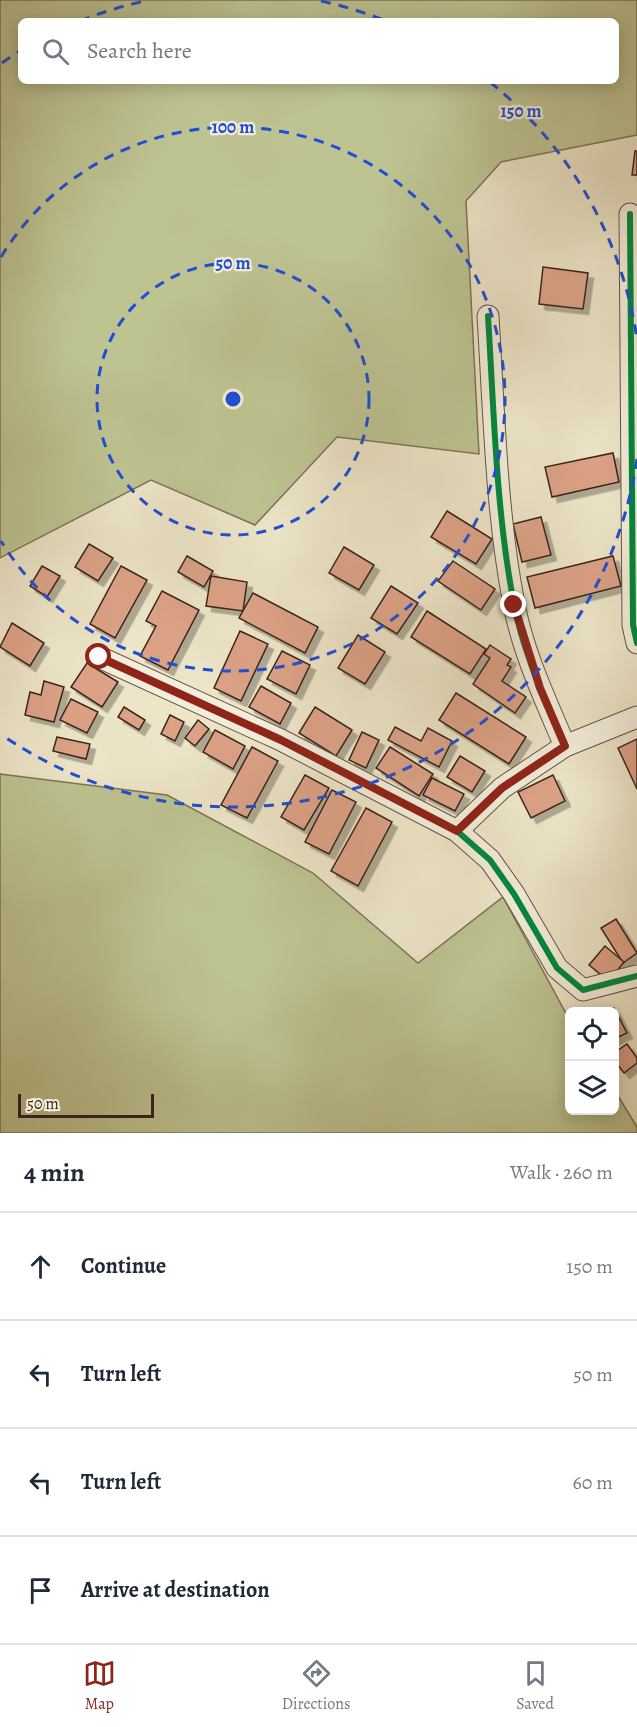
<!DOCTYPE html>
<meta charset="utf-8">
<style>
:root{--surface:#fff;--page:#f2f2f3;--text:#1f2937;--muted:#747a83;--line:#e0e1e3;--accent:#8f2418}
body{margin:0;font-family:Alegreya,serif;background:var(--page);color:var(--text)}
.controls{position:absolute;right:18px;bottom:18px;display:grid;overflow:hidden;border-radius:9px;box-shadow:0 3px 15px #0003}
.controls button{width:54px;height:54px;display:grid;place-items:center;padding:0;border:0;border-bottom:2px solid var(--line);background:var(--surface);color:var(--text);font:30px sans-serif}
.scale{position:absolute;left:18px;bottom:15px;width:136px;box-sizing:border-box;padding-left:6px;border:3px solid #3a241b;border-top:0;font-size:16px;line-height:21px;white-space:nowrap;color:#3a241b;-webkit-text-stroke:4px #f3eedb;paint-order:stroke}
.stop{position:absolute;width:18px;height:18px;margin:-14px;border:4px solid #8f2418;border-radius:50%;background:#fff}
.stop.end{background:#8f2418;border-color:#fff;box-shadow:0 2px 6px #0008}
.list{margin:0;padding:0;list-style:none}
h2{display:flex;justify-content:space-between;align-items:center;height:78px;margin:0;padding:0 24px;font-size:26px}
h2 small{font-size:20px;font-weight:400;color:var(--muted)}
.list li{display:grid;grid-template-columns:39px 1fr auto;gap:18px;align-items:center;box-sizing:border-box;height:108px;padding:0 24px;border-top:2px solid var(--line)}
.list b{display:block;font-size:22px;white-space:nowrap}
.list em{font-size:20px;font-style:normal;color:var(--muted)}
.icon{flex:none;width:33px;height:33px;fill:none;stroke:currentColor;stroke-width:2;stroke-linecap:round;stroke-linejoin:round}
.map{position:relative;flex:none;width:637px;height:1133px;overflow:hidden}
.search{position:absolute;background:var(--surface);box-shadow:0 3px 15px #0003;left:18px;right:18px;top:18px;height:66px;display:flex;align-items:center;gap:15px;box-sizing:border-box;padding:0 21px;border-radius:9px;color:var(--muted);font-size:22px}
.sheet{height:510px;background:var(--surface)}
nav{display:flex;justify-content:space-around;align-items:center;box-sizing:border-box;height:84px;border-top:2px solid var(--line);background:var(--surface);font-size:16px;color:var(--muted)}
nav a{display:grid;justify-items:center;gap:3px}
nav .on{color:var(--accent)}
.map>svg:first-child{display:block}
.green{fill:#bec392;stroke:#7c7456;stroke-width:1.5;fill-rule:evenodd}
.building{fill:#dca286;stroke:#3a241b;stroke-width:1.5;filter:url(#shadow)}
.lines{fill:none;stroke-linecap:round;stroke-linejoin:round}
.street-casing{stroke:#675446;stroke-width:23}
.street{stroke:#f3eedb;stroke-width:21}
.cycleway-casing{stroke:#f3eedb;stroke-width:10}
.cycleway{stroke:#00873e;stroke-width:6}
.route{stroke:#8f2418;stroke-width:8}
.ring{fill:none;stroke:#1d4ed8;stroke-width:3;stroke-dasharray:10 8}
.centre{fill:#1d4ed8;stroke:#f3eedb;stroke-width:3}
.ring-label{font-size:18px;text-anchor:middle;font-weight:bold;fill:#1d4ed8;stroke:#f3eedb;stroke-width:4.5;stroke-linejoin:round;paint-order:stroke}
</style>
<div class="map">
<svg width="637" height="1133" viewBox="0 0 637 1133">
<defs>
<filter id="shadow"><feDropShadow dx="5.5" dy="5.5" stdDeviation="0" flood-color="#0004"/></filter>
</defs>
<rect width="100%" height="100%" fill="#ede5c8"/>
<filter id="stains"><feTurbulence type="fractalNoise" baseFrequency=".00333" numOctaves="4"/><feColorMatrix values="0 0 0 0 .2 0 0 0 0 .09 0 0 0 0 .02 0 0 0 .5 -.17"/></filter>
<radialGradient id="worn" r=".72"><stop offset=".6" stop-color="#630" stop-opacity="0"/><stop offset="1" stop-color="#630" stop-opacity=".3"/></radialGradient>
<!-- green -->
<g class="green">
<path d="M0 0H637V135L501 162 466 201 479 454 337 437 255 525 151 480 0 558ZM21 21H616V81H21Z"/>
<polygon points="0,774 167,795 313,873 418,963 503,897 569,1019 570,1110 614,1110 615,1091 637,1127 637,1133 0,1133"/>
</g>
<!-- building -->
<g class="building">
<polygon points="635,151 637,151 637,175 632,175"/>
<polygon points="543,267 588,273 583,309 539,304"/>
<polygon points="613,453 619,482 552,497 545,467"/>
<polygon points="447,511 492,539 476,564 431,537"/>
<polygon points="541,517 551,555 522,562 513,524"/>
<polygon points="89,544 113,558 98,581 75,567"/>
<polygon points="344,547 374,565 359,590 329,573"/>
<polygon points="187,556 213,571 204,587 178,572"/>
<polygon points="613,556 621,586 535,608 527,577"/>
<polygon points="453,561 495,589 481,610 438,581"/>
<polygon points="42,566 60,576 47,597 30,586"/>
<polygon points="121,566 147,580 115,638 90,624"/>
<polygon points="211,576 247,582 243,611 206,606"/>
<polygon points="391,586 418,603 397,634 371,618"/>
<polygon points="162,591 199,610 168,670 140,656 156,626 146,621"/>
<polygon points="253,593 318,627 305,653 239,618"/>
<polygon points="427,611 486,649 470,674 411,637"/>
<polygon points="12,623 44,643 30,666 0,647"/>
<polygon points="240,631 268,644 241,701 214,688"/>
<polygon points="358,635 385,652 365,684 338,668"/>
<polygon points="490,645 511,659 507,665 511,667 502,681 526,697 515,713 473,684 490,658 484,654"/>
<polygon points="282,651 310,665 296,694 267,679"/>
<polygon points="87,663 118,682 102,707 71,687"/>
<polygon points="44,681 64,687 54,722 25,715 30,692 41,695"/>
<polygon points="261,686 291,703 280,724 249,707"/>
<polygon points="456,693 526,737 509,764 439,720"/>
<polygon points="71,699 98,712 87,733 60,720"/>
<polygon points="124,707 145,720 139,730 118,717"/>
<polygon points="315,707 352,730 336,756 299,733"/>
<polygon points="170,715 184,722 175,741 161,734"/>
<polygon points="198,720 209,729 195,746 185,738"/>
<polygon points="395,727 421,741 428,728 452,741 439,767 388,740"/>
<polygon points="215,730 245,746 233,769 203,752"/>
<polygon points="362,732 379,740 366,768 349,760"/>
<polygon points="57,737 90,744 86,759 53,751"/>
<polygon points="637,739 637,789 618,748"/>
<polygon points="252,747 278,761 247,818 221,805"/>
<polygon points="390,747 433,774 419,796 376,768"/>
<polygon points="460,756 485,771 472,792 447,777"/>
<polygon points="305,775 329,788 304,830 281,817"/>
<polygon points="553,775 565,801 531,818 518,792"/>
<polygon points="432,778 464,794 455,811 423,795"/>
<polygon points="332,790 356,802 329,854 305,842"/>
<polygon points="366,808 392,822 358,886 331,871"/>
<polygon points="616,919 637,953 623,963 601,928"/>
<polygon points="605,946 624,962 609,981 589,965"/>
<polygon points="614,1008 627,1033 614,1039 614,1011 607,1011"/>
<polygon points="627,1044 637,1058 637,1063 624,1073 614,1060 614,1053"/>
</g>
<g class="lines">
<defs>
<g id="street">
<polyline points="630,214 633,625 637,643"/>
<path d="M488 316C494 411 496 512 514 604 523 653 546 701 565 746"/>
<polyline points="99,657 281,740 457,831 490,860 514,894 557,968 583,990 637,976"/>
<polyline points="457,831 502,788 565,746 637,717"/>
</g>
</defs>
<!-- street casing -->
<use href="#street" class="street-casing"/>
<!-- street -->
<use href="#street" class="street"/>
<defs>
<g id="cycleway">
<polyline points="630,214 633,625 637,643"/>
<path d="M488 316C494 411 496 512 514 604 523 653 546 701 565 746"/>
<polyline points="99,657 281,740 457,831 490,860 514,894 557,968 583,990 637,976"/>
</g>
</defs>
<!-- cycleway casing -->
<use href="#cycleway" class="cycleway-casing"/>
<!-- cycleway -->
<use href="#cycleway" class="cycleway"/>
</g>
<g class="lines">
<!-- route -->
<polyline class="route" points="99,657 281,740 457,831 502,788 565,746 540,688 514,605"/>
</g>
<!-- distance rings -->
<g class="ring">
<circle cx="233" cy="399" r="136"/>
<path d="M1 257A272 272 0 1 1 1 541"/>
<path d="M637 459A408 408 0 0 1 2 735M2 63A408 408 0 0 1 20 51M80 21A408 408 0 0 1 145 1M321 1A408 408 0 0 1 386 21M490 82A408 408 0 0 1 637 339"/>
</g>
<circle cx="233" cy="399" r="9" class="centre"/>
<g class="ring-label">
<text x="521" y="117">150 m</text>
<text x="233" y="133">100 m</text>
<text x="233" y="269">50 m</text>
</g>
<rect width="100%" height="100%" filter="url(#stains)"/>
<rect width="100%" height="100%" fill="url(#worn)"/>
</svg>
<div class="controls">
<button><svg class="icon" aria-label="locate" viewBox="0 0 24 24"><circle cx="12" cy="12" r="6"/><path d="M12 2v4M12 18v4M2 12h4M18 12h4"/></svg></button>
<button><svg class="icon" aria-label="layers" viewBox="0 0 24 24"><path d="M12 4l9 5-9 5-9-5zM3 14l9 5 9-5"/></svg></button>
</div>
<div class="scale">50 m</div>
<div class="stop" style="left:99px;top:657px"></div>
<div class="stop end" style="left:514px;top:605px"></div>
<div class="search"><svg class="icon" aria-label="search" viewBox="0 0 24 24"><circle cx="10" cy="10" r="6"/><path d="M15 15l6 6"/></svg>Search here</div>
</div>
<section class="sheet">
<h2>4 min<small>Walk · 260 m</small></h2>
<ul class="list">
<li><svg class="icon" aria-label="ahead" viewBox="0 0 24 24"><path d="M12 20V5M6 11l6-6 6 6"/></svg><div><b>Continue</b></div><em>150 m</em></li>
<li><svg class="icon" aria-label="left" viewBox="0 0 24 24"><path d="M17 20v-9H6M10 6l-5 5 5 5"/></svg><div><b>Turn left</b></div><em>50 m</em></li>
<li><svg class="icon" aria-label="left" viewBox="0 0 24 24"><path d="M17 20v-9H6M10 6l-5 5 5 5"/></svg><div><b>Turn left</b></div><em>60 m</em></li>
<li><svg class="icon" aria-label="arrive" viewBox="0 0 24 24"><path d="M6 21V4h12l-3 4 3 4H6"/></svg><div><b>Arrive at destination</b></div></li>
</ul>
</section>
<nav>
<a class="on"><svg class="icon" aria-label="map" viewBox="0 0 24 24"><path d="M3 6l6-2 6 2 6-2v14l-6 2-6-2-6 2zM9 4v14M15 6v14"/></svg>Map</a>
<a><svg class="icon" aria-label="directions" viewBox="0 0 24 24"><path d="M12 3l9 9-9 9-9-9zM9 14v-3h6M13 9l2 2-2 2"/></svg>Directions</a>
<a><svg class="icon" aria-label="saved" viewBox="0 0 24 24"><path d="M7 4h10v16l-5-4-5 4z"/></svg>Saved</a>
</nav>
